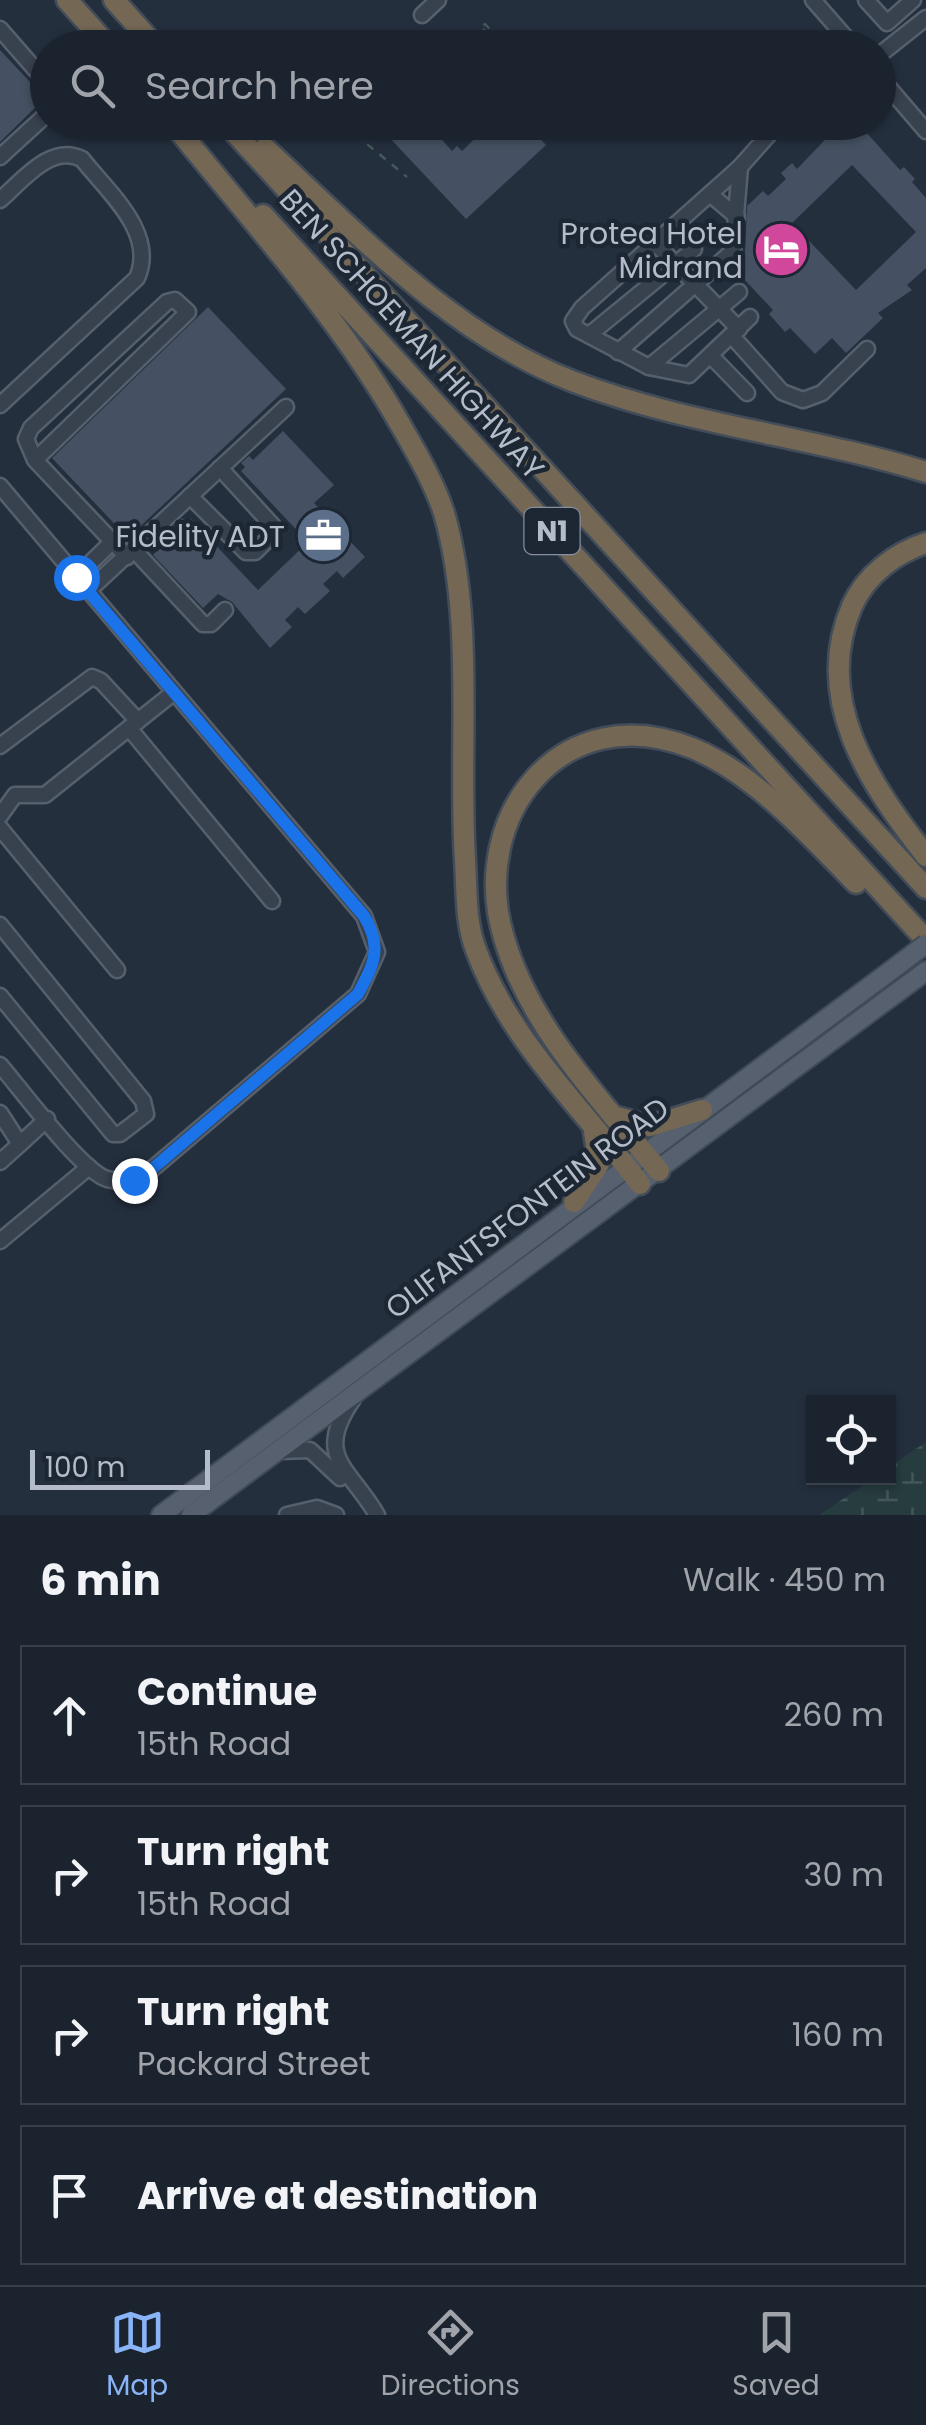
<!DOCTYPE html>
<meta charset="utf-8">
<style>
:root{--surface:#1b232e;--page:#282f3a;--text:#f1f3f6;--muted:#a0a4aa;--line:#39404a;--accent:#8ab4f8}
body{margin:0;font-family:Poppins,sans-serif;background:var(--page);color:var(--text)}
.controls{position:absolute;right:30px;bottom:30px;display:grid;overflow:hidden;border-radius:0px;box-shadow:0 2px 8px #0004}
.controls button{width:90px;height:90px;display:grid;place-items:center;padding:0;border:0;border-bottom:2px solid var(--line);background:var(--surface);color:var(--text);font:50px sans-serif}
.scale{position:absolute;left:30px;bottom:25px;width:180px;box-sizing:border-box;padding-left:10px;border:5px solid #b4bcc9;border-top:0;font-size:28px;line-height:35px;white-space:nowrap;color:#b4bcc9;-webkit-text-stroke:8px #1d2633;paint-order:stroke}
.stop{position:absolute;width:30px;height:30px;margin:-22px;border:8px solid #1a73e8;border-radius:50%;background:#fff}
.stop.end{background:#1a73e8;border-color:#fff;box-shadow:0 2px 10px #0008}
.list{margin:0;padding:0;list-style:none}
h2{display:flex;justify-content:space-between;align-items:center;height:130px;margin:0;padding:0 40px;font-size:42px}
h2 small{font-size:32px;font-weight:400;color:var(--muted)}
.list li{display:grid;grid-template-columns:65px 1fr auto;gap:30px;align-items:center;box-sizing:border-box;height:140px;margin:0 20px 20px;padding:0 20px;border:2px solid var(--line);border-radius:0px}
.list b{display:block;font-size:38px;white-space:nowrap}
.list p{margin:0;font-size:32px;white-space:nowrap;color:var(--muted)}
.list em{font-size:32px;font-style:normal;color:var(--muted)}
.icon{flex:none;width:55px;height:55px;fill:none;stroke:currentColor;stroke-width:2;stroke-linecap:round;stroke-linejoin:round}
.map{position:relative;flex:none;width:926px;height:1515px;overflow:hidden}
.search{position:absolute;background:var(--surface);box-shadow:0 2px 8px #0004;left:30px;right:30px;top:30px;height:110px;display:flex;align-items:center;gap:25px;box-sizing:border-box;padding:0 35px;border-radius:55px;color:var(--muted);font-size:38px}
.sheet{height:770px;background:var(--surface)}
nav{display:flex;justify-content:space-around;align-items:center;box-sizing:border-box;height:140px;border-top:2px solid var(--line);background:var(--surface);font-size:28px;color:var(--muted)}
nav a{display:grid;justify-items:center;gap:5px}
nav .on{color:var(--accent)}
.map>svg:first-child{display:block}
.wetland{fill:url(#wetland-marsh)}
.building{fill:#455162;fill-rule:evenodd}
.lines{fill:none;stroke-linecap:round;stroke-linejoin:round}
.minor-casing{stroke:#565f6c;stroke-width:19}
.major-casing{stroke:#414a57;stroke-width:22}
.highway-casing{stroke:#434c59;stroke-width:25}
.path{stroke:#44595c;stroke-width:2.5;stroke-dasharray:8 8;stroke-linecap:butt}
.minor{stroke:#38414e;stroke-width:14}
.major{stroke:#56606e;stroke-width:18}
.highway{stroke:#746855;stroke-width:20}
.major-bridge-casing{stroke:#414a57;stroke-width:22;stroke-linecap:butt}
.major-bridge{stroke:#56606e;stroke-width:18}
.route{stroke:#1a73e8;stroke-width:12}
.labels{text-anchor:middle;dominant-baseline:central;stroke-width:9;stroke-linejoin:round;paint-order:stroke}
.shield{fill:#1d2633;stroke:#878f9c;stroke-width:2.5}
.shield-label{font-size:28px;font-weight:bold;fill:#b4bcc9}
.poi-label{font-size:30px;fill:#b4bcc9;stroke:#1d2633;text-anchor:end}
.street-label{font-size:30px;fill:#b4bcc9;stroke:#1d2633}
</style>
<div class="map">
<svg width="926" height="1515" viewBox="0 0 926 1515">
<defs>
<pattern id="wetland-marsh" width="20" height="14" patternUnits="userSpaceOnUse" patternTransform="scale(2.5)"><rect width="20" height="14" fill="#263c3f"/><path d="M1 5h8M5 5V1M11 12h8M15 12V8" fill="none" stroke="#435659"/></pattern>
</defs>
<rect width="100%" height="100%" fill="#242f3e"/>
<!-- wetland -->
<polygon class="wetland" points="926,1442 926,1515 819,1515 874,1478 888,1478 889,1467"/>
<!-- building -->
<g class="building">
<polygon points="484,28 493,38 507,48 463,48"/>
<polygon points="0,50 45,98 0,142"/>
<polygon points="398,122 426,122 452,151 457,146 462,151 492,122 525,122 546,145 466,219 386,134"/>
<path d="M842 122H857L900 170 904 167 915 179 912 182 926 198V268L907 285 912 290 878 313 883 318 846 353 832 338 815 354 790 328 785 332 769 314 773 310 744 279 747 206 763 191 768 196 786 179 781 173 792 163 797 169ZM852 165 916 232 856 290 792 223Z"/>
<polygon points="208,307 286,389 128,538 52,458"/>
<polygon points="283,431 334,485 314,503 365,557 343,578 337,571 323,584 330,591 305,614 298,607 285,620 292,627 270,648 232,602 218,594 203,608 153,555 178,530 174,526 182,518 187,522 191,519 258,590 308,542 241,471 245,467 241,463 249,456 253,460"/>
</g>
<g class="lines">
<defs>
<g id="minor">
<polyline points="813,0 855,48"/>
<polyline points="866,0 887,23 913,0"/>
<polyline points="422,15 438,0"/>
<polyline points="0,29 48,84"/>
<polyline points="878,56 926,18"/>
<polyline points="878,75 926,131"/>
<polyline points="0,157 48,113"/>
<polyline points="710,194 737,217"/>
<path d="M0 200C22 181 51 143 82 159 108 192 157 233 137 278L0 405"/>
<polyline points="655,243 739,329"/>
<polyline points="750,317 689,375 649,367 577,329 573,321 582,308 740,167 780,122"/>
<polyline points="589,335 694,249"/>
<polyline points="732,336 782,392 803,400 822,393 867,349"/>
<polyline points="618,352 733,251 740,167"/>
<polyline points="711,356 747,393"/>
<polyline points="649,367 739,292"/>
<polyline points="35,460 188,312 175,300 167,302 31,428 26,439 35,460 127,557"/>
<path d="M0 486 364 916 377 952 358 994 151 1170C138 1180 123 1183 107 1179 81 1171 20 1088 0 1065"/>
<polyline points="190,496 246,552 255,552 273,534 273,526 220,468"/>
<polyline points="134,550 203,624 211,624 225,610"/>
<polyline points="76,577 112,542"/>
<polyline points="88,591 286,407"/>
<polyline points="129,728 272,901"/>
<polyline points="0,746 92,677 101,681 138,721"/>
<polyline points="0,816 15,795 45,795 173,693"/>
<polyline points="0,828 117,970"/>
<polyline points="0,925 143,1101 146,1114 120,1134 113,1134 0,996"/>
<polyline points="0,1113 20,1144 0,1162"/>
<polyline points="20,1144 47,1119"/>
<polyline points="0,1241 89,1167"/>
<path d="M353 1399C313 1457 349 1467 377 1515"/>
<polyline points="279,1451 310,1450 340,1478"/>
<polyline points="287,1515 317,1508 336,1515"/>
</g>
<g id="major">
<polyline points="161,1515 897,966"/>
<polyline points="191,1515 926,971"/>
</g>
<g id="highway">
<polyline points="67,0 110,48"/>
<polyline points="114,0 157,48"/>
<path d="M172 122C251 221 338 315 400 424 416 452 434 482 444 513 475 619 458 749 465 860 467 890 465 921 476 950 510 1042 583 1108 640 1184"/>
<polyline points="225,122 926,888"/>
<path d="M265 148C357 233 453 335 572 381 686 425 810 436 926 472"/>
<polyline points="263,215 926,940"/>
<path d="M926 543C895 553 866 575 852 606 812 699 869 783 926 856"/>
<polyline points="613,1116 650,1126 702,1110"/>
<path d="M659 1171C601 1100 530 1028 504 938 467 815 563 696 692 748 754 773 810 836 856 883"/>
<polyline points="574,1202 599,1164 594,1132"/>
</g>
</defs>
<!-- minor casing -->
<use href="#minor" class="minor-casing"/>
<!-- major casing -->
<use href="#major" class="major-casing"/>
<!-- highway casing -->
<use href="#highway" class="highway-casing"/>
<!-- path -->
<g class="path">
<polyline points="461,48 485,24 508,48"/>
<polyline points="390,122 367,144 407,177"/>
</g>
<!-- minor -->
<use href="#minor" class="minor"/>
<!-- major -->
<use href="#major" class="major"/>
<!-- highway -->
<use href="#highway" class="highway"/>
<defs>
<polyline id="major-bridge" points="897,966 926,944"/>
</defs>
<!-- major-bridge casing -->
<use href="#major-bridge" class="major-bridge-casing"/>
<!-- major-bridge -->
<use href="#major-bridge" class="major-bridge"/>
</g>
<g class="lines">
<!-- route -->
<path class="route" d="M76 577 364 916C383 947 374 964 358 994L151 1170 134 1180"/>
</g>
<!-- icons -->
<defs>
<symbol id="hotel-disc" viewBox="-11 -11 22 22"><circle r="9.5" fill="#d1479c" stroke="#1d2633"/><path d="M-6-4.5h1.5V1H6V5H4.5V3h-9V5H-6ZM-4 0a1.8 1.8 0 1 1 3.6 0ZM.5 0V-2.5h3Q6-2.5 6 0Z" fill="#fff"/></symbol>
<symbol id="office-disc" viewBox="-11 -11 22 22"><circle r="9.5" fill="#5c6f8a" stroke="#1d2633"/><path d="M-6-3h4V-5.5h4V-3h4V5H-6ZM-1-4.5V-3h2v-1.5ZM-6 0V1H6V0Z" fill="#fff"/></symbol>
</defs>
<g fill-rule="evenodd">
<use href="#hotel-disc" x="750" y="218" width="63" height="63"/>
<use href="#office-disc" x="292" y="504" width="63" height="63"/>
</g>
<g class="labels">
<!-- shield labels -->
<rect class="shield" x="524.5" y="508" width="55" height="46" rx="8"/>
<g class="shield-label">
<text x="552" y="531">N1</text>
</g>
<!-- poi labels -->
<g class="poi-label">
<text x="743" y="233">Protea Hotel<tspan x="743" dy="34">Midrand</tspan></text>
<text x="285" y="536">Fidelity ADT</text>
</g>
<!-- street labels -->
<g class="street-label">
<text transform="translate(412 334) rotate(48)">BEN SCHOEMAN HIGHWAY</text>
<text transform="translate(527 1208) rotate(-37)">OLIFANTSFONTEIN ROAD</text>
</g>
</g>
</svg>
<div class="controls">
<button><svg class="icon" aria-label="locate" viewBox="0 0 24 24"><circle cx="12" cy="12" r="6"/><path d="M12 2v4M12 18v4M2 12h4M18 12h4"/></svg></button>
</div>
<div class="scale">100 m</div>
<div class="stop" style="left:76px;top:577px"></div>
<div class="stop end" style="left:134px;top:1180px"></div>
<div class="search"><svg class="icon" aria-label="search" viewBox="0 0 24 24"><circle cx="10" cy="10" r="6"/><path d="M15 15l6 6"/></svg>Search here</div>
</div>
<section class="sheet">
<h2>6 min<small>Walk · 450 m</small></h2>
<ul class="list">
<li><svg class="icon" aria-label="ahead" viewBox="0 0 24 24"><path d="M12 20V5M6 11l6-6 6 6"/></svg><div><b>Continue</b><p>15th Road</p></div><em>260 m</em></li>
<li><svg class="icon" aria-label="right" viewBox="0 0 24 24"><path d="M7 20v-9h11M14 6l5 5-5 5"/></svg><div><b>Turn right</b><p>15th Road</p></div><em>30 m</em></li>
<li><svg class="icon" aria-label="right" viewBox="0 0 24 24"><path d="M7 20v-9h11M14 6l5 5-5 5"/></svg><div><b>Turn right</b><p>Packard Street</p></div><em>160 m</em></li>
<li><svg class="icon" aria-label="arrive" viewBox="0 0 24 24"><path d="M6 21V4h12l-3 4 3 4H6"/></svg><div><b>Arrive at destination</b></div></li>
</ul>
</section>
<nav>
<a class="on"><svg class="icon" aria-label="map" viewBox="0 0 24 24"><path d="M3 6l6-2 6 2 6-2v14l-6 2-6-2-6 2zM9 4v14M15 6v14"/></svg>Map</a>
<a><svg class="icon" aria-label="directions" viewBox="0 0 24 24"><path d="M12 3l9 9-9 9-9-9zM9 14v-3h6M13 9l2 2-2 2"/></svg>Directions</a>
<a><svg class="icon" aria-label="saved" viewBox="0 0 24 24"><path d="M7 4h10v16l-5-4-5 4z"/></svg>Saved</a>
</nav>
